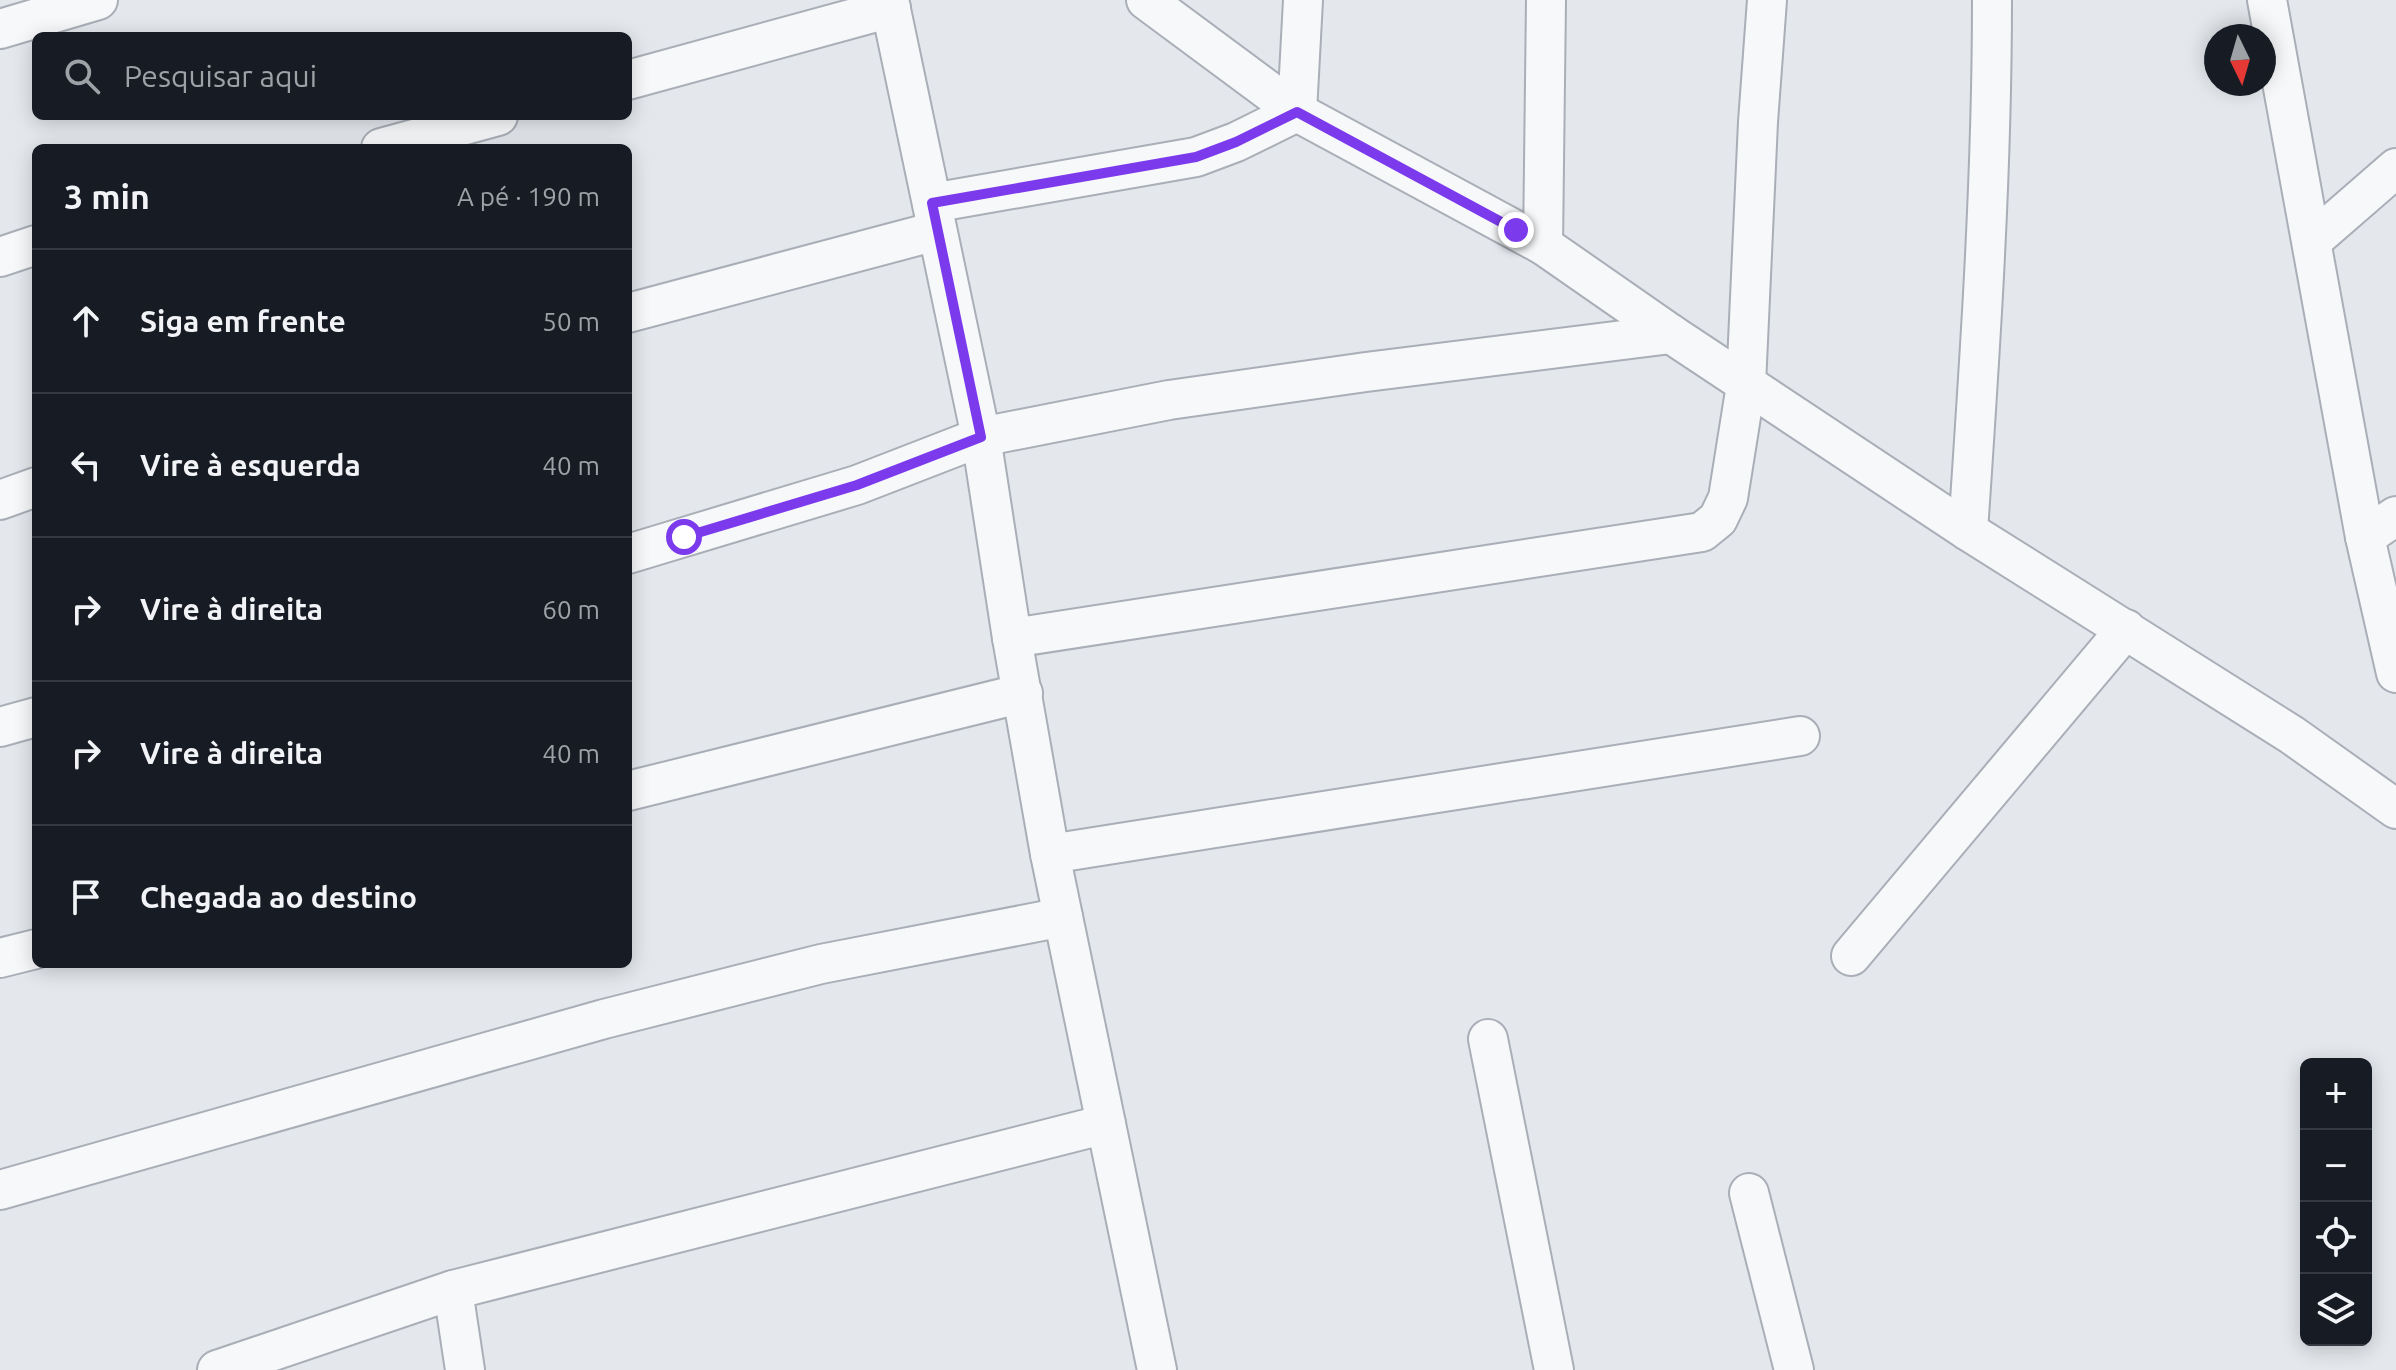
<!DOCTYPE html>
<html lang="pt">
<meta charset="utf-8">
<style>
:root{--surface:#171b24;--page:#20242c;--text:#f1f3f6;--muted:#9ea1a6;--line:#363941}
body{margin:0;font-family:Ubuntu,sans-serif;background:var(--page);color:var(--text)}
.controls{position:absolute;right:24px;bottom:24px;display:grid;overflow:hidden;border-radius:12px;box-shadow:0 4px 20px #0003}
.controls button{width:72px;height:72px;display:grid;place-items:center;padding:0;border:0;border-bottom:2px solid var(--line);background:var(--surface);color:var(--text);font:40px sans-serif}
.compass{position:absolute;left:2204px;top:24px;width:72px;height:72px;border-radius:50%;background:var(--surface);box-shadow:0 4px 20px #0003;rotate:175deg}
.stop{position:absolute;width:24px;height:24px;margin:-18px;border:6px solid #7c3aed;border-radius:50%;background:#fff}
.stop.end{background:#7c3aed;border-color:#fff;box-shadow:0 2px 8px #0008}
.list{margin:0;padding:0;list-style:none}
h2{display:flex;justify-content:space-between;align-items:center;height:104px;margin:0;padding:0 32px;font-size:34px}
h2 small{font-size:26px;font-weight:400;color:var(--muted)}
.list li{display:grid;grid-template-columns:52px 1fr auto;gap:24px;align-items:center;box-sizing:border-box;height:144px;padding:0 32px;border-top:2px solid var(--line)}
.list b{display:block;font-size:30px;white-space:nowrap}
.list em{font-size:26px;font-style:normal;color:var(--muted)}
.icon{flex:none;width:44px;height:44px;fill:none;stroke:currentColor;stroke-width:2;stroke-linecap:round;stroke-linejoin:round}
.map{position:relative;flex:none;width:2396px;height:1370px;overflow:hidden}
.search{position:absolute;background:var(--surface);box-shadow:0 4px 20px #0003;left:32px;top:32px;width:600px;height:88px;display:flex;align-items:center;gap:20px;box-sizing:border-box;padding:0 28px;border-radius:12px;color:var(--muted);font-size:30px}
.panel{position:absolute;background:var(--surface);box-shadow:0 4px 20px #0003;left:32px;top:144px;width:600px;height:824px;border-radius:12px}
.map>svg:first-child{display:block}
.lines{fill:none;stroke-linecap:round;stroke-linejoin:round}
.street-casing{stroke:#a9aeb7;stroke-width:42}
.street{stroke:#f7f8fa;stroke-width:38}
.route{stroke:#7c3aed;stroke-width:10}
</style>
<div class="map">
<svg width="2396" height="1370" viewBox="0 0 2396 1370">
<rect width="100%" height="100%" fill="#e4e7ec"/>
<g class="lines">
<defs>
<g id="street">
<polyline points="889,0 981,437 1012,638 1050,854 1157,1370"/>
<polyline points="1146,0 1297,112 1543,245 1671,334 1968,531 2292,735 2396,809"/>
<polyline points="2267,0 2365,537 2396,673"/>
<polyline points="0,29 98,0"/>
<polyline points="628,80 891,8"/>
<polyline points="381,148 498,116"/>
<polyline points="932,203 1196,157 1236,142 1297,112 1303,0"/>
<polyline points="2312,241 2396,168"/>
<polyline points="1543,245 1546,0"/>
<polyline points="0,257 36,245"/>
<polyline points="628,313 936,231"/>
<polyline points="0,500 36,487"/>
<path d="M1968 531C1980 354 1992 177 1992 0"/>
<polyline points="2365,537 2396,516"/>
<polyline points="628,554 857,485 981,437 1169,400 1366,372 1671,334"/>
<polyline points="1012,638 1702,532 1718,519 1728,498 1746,385 1758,122 1767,0"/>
<polyline points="0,727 36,717"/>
<polyline points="628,791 1023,693"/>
<polyline points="1050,854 1800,736"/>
<polyline points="1851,956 2126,629"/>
<polyline points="0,958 36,949"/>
<polyline points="1488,1039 1554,1370"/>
<polyline points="0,1190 604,1019 821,964 1063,917"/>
<polyline points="1749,1193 1794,1370"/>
<polyline points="453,1290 465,1370"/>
<polyline points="217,1370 453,1290 1106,1124"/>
</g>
</defs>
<!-- street casing -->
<use href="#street" class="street-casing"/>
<!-- street -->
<use href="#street" class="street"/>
</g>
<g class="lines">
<!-- route -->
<polyline class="route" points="684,537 857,485 981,437 932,203 1196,157 1236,142 1297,112 1516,230"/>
</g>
</svg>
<div class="controls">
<button>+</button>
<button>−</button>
<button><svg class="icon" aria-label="locate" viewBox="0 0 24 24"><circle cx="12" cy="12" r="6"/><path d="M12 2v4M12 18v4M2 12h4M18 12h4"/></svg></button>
<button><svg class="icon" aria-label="layers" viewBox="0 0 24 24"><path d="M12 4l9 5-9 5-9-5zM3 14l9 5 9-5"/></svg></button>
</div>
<svg class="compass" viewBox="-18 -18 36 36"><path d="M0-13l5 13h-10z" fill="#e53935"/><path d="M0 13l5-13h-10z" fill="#9ea1a6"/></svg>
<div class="stop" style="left:684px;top:537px"></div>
<div class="stop end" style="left:1516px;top:230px"></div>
<div class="search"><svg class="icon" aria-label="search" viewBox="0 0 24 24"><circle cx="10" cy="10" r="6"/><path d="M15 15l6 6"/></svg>Pesquisar aqui</div>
<section class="panel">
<h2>3 min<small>A pé · 190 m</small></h2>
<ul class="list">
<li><svg class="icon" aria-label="ahead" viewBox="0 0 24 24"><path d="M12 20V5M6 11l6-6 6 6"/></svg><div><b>Siga em frente</b></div><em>50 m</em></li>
<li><svg class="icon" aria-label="left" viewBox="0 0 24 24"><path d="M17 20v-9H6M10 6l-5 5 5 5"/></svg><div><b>Vire à esquerda</b></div><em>40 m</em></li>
<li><svg class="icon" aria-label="right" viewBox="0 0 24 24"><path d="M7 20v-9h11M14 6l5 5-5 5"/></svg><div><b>Vire à direita</b></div><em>60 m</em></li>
<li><svg class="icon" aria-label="right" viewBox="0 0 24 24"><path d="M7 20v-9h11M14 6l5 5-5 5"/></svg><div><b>Vire à direita</b></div><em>40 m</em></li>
<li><svg class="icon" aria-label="arrive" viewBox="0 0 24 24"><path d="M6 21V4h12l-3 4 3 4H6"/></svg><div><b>Chegada ao destino</b></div></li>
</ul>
</section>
</div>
